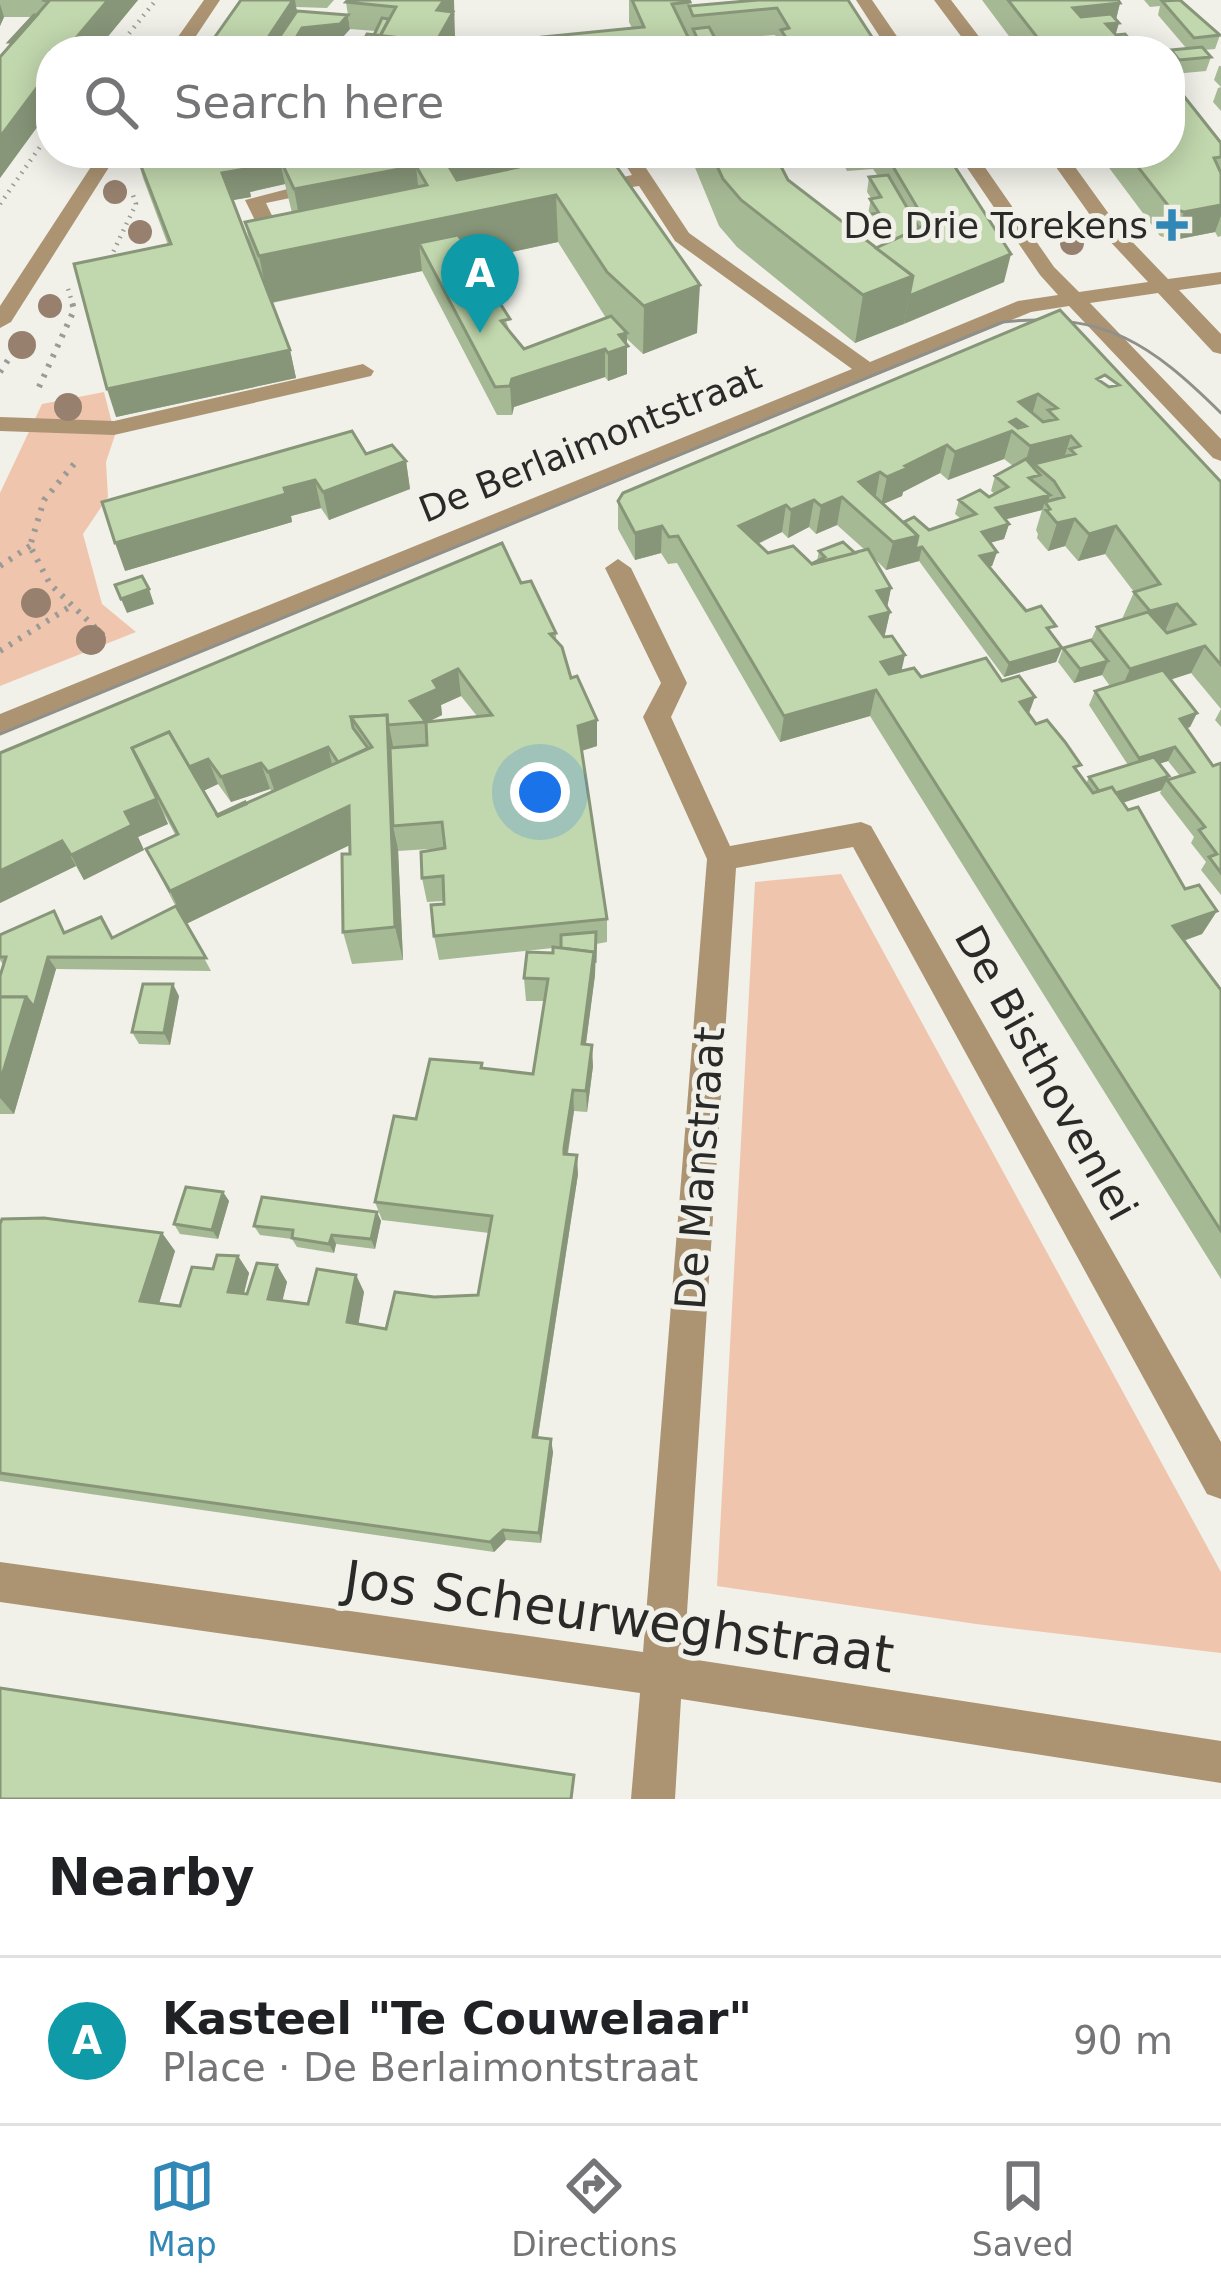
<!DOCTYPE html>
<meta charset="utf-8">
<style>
:root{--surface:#fff;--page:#f2f2f2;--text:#202124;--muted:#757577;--line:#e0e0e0;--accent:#3187b6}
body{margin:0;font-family:"DejaVu Sans",sans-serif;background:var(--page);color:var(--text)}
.you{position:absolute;left:540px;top:792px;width:42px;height:42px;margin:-30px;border:9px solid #fff;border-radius:50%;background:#1a73e8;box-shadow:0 0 0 18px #1a73e833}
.badge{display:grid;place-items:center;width:78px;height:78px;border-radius:50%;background:var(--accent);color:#fff;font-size:39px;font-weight:700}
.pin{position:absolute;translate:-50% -99px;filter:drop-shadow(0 3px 6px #0008)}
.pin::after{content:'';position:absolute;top:63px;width:42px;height:36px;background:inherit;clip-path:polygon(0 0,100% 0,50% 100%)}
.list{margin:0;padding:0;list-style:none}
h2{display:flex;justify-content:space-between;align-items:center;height:156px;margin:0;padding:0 48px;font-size:51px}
h2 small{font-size:39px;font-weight:400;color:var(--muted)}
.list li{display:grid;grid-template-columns:78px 1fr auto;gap:36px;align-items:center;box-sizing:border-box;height:168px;padding:0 48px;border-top:3px solid var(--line)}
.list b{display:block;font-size:45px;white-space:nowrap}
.list p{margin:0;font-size:39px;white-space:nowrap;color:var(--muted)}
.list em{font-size:39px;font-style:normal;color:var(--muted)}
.icon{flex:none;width:66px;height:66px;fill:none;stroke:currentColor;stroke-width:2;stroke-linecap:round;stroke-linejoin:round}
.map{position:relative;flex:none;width:1221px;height:1799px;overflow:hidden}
.search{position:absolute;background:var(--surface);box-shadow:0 6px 30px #0003;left:36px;right:36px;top:36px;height:132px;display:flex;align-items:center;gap:30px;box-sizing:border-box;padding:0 42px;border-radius:48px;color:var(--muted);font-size:45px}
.sheet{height:324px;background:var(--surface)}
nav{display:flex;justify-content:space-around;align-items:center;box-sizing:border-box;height:168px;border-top:3px solid var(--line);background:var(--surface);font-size:33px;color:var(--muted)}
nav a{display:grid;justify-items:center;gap:6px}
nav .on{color:var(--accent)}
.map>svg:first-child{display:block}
.green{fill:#f0c5ae}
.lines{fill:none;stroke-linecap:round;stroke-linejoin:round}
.path-far1{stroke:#9a9a96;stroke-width:4.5;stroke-dasharray:1.5 6;stroke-linecap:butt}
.path{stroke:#9a9a96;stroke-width:6;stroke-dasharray:3 8;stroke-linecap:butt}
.minor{fill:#ac9473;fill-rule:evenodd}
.tram{stroke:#90908b;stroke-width:3}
.tree{fill:#97806e}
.wall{fill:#a6b995;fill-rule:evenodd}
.shaded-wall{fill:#879679}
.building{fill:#c1d7ad;stroke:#879679;stroke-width:3;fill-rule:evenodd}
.poi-dot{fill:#3187b6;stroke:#f1f1ea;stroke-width:4.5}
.labels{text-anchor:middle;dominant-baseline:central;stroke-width:10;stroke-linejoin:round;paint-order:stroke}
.far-poi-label{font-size:36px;fill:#2a2a28;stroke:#f1f1ea;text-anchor:end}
.far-street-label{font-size:36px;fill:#2a2a28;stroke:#f1f1ea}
.street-label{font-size:42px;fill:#2a2a28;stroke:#f1f1ea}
.near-street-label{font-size:51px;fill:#2a2a28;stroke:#f1f1ea}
</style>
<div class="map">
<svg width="1221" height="1799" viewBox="0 0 1221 1799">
<rect width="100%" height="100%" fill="#f1f1ea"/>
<!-- green -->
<g class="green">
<polygon points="104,392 115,435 106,462 108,497 83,534 102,604 136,632 0,686 0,493 42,404"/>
<polygon points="841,874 1221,1572 1221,1653 976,1624 717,1586 755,882"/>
</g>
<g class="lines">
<!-- path-far1 -->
<g class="path-far1">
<polyline points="115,51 156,0"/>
<polyline points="0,204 51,131"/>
<polyline points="107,265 136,204 132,192"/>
<polyline points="68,289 73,305"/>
</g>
<!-- path -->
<g class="path">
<polyline points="0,372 12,354"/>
<polyline points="39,387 74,310 72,302"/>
<polyline points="74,464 44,500 30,546 50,584 107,639"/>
<polyline points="0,566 30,546"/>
<polyline points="0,651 74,604"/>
</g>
<!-- minor -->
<g class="minor">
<polygon points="204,0 220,0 186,51 168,51"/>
<polygon points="856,0 872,0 907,51 889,51"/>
<polygon points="934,0 951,0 990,51 972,51"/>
<polygon points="100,153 118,153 11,322 0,328 0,306"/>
<polygon points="618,153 636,153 689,233 870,362 1018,301 1058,295 1040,275 957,153 975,153 1054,267 1079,292 1148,282 1105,236 1046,153 1065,153 1119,228 1168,279 1221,272 1221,284 1179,290 1221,334 1221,354 1213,352 1158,293 1090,303 1221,439 1221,461 1213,458 1069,306 1031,312 0,735 0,714 852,369 675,241 639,186 583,194 583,186 632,175"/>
<polygon points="322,180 332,186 329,190 266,203 289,251 272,255 245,200"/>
<polygon points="363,364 374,371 371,376 114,435 0,431 0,417 114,421"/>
<polygon points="618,559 631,568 687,683 671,717 730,846 861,822 871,826 1221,1442 1221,1499 1207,1494 853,847 736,868 684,1658 1221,1741 1221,1783 681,1699 675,1799 631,1799 640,1693 0,1602 0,1562 643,1652 707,859 643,717 661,683 605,568"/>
</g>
<!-- tram -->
<path class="tram" d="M0 734 1003 322C1105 311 1151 344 1221 413"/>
</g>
<!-- trees -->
<g class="tree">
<circle cx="115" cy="192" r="12"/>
<circle cx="140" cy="232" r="12"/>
<circle cx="1072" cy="243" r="12"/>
<circle cx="50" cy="306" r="12"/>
<circle cx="22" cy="345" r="14"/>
<circle cx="68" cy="407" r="14"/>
<circle cx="36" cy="603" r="15"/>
<circle cx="91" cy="640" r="15"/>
</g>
<!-- wall -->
<g class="wall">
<polygon points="0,0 138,0 96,51 51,51 51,108 0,178 8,47 10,46 9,42 32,17 4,17 0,26"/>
<polygon points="241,0 334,0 327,8 296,7 297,11 350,29 342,38 305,42 299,51 205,51"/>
<polygon points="629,0 689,0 690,6 747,0 848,0 881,51 779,51 779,43 775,35 717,40 722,51 542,51 542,37 632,28 629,22"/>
<polygon points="982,0 1118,0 1120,3 1116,20 1115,34 1129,51 1020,51"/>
<polygon points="1144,0 1180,0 1220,35 1215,49 1204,50 1211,57 1206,71 1174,74 1170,69 1171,50 1187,49 1158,15 1160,6 1150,7"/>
<polygon points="346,2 455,14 453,17 455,38 452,44 374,35 376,31 350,29"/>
<polygon points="1219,66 1221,66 1221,111 1213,102 1218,88 1221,87 1214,80"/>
<polygon points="1221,143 1221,236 1218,237 1215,232 1174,240 1160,236 1098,153 1170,153"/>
<path d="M136 153H607L697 333 643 354 627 339V374L608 381 605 377 514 407 512 415H497L422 271 272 303 290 350 296 378 116 417 168 245 143 178ZM285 184 292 213 245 222 251 250 232 200 251 197 250 192ZM558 242 606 318 524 349 510 332 499 301 498 293 475 260Z"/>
<polygon points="689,153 777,153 788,180 876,248 887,243 882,233 864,235 861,229 864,215 868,214 871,198 867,192 869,177 878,176 873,169 847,171 838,153 946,153 1004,282 855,343 737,247 719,226"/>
<path d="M1060 310 1221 482V727L1215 720 1221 709 1191 673 1170 680 1197 713 1190 727 1187 728 1213 766 1221 763V895L1201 870 1206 862 1191 843 1194 837 1160 793 1167 780 1180 776 1168 761 1159 764 1169 776 1162 790 1123 802 1185 889 1217 911 1202 934 1184 941 1221 990V1279L870 716 780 742 677 563 668 564 661 553 635 560 618 529V501ZM1105 375 1119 385 1109 387 1097 379ZM1004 459 1013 466 995 476 991 491 995 494 989 497 959 500 955 514 961 519 929 530 904 522 883 504 902 496 903 492 940 473 948 480ZM1042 510 1036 530 1038 534 1037 538 1048 551 1065 546 1078 561 1105 554 1134 592 1122 619 1097 627 1091 640 1063 648 1058 662 1074 683 1102 675 1110 686 1095 691 1089 705 1128 765 1089 777 1086 784 1029 713 901 671 884 637 890 612 887 607 891 588 873 557 886 570 919 561 1004 677 1056 662 1062 648 989 567 992 566 997 552 990 543 1004 539 1009 524 1005 519ZM837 525 865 550 855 553 819 551 817 561 811 564 768 553 758 544 782 532 788 538 809 527 816 534Z"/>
<polygon points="366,454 406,461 410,489 329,520 321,508 291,516 292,522 125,571"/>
<path d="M521 583 556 633V641L597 746 581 751 607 919V942L596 944 595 975 586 1044 593 1066 587 1112 574 1111 568 1154 578 1174 538 1437 553 1452 541 1543 506 1540 494 1552 0 1481V1224L162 1233 175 1251 159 1303 180 1306 213 1269 238 1256 249 1273 244 1293 247 1294 277 1265 287 1282 282 1300 308 1304 356 1275 364 1292 358 1324 386 1329 434 1297 478 1295 489 1233 382 1220 375 1202 416 1119 483 1068 533 1074 544 1001H526L524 978 553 953V948L439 960 434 936 444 901 427 902 422 878 445 848 398 851V849L403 960 352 964 343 932 350 845 186 924 211 971 56 969 14 1114H0V977L3 965 0 960V935L66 932 112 938 176 907 146 849 176 836 163 812 168 824 138 837 144 850 84 880 76 866 0 903V753ZM461 696 477 716 429 721 442 715 441 705ZM218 784 231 802 270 789 272 792 217 815 203 791Z"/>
<polygon points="179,996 170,1045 139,1044 132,1032"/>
<polygon points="223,1192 229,1201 218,1239 180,1234 174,1224"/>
<polygon points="377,1212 381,1221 375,1249 336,1244 334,1253 297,1247 292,1239 260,1235 254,1226"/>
</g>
<!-- shaded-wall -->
<g class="shaded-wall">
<polygon points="108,0 138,0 96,51 65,51"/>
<polygon points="293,0 295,0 299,25 282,51 259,51"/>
<polygon points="440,0 454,0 455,38 448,51 431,51"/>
<polygon points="1120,3 1115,23 1119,23 1111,50 1066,34 1073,8"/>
<polygon points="0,4 4,17 0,26"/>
<polygon points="348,15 350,29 342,38 305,42 299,51 288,51 302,28"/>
<polygon points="51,69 51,108 0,178 0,137"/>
<polygon points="480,153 585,153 449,207 445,160"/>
<polygon points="279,157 285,184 250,192 251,197 228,201 222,173 243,164"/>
<polygon points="416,166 421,213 303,237 294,189"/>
<polygon points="556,195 558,242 432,269 419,243 422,271 269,303 259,256"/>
<polygon points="1221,205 1221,216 1215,232 1174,240 1184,212"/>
<polygon points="1011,254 1004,282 904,324 909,296"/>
<polygon points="913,276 904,324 855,343 863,295"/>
<polygon points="700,285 697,333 643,354 644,306"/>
<polygon points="627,333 627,374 608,381 608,353 619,335"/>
<polygon points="605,349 605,377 514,407 512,415 510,386 512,379"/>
<polygon points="290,350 296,378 116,417 107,389"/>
<polygon points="1038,394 1030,422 1011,430 1019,402"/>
<polygon points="1012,431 1004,459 948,480 955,452"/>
<polygon points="1071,436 1062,464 1034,464 1031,471 1022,474 1030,446"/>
<polygon points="947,445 940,473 903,492 902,496 881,505 887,477"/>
<polygon points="406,461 410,489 329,520 323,492"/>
<polygon points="880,472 875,500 854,510 859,482"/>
<polygon points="315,480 321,508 291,516 292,522 125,571 115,543 284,488"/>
<polygon points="1050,495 1047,505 1045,502 1042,510 992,523 996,508"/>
<polygon points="842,497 837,525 816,534 821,506"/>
<polygon points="814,500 809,527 788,538 791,510"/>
<polygon points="786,505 782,532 737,553 739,526"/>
<polygon points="1075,519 1065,546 1048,551 1057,523"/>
<polygon points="1009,524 1004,539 977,546 982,532"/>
<polygon points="662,526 661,553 635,560 635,533"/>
<polygon points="1116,526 1105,554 1078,561 1089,534"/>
<polygon points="918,536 922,547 919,561 886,570 893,542"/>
<polygon points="997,552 992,566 975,571 980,556"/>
<polygon points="891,588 886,613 890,612 884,639 864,644 877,591"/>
<polygon points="149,589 154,604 127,613 121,599"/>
<polygon points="1177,604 1165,631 1138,639 1150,611"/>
<polygon points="1205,646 1191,673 1118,696 1130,669"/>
<polygon points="1062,648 1056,662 1004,677 1009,663"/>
<polygon points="905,655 899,682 875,689 881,662"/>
<polygon points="1108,661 1102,675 1074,683 1080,669"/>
<polygon points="458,669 461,696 441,705 442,715 426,723 410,701 433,681"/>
<polygon points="876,690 870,716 780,742 784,716"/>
<polygon points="1035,697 1025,724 1020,702"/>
<polygon points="1197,713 1190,727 1173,732 1180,719"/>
<polygon points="387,715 394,751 393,826 398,849 403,960 395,927"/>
<polygon points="597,720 597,746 578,752 578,726"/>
<polygon points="328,747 334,773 277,798 268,772"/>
<polygon points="1175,747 1168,761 1132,772 1139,758"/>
<polygon points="208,759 218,784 199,793 188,768"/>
<polygon points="261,763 270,789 231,802 221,777"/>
<polygon points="1169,776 1162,790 1098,811 1104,798"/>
<polygon points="157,799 168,824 138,837 144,850 84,880 71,855 125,812"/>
<polygon points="349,806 358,841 186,924 170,891"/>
<polygon points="62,841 76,866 0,903 0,871"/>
<polygon points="1217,911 1202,934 1158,949 1173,926"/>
<polygon points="596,932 595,975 583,1065 582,1044"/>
<polygon points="48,957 56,969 14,1114 0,1098 0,1082 26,997"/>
<polygon points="173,984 179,996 170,1045 164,1033"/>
<polygon points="592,1045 593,1066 587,1112 586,1091"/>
<polygon points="573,1090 574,1111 565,1168 564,1148"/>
<polygon points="577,1155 578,1174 536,1449 533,1437"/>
<polygon points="223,1192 229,1201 218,1239 212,1230"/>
<polygon points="377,1212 381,1221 375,1249 371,1239"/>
<polygon points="162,1233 175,1251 155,1317 140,1301"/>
<polygon points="332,1235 336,1244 334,1253 329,1244"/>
<polygon points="238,1256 249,1273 240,1309 228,1292"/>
<polygon points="277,1265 287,1282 279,1315 268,1299"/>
<polygon points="356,1275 364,1292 356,1338 347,1322"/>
<polygon points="551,1439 553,1452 541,1543 539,1533"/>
<polygon points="503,1530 506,1540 494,1552 490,1542"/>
</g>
<!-- building -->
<g class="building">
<polygon points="42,0 108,0 65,51 51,51 51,69 0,137 0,57 49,1"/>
<polygon points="241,0 293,0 259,51 205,51"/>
<polygon points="348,0 444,0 437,10 453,12 436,42 380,36 396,7 346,2"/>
<polygon points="632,0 689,0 690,2 672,4 690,41 578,51 547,51 542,37 644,27"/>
<polygon points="758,0 848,0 881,51 795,51 781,30 789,28 777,8 693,16 689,6"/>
<polygon points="1008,0 1118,0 1120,3 1073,8 1081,17 1111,14 1119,23 1106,24 1116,35 1125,34 1132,42 1122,43 1129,51 1048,51"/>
<polygon points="1180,0 1220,35 1194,38 1162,1"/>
<polygon points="297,11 348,15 340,24 302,28 288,51 270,51"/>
<polygon points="34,15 37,15 13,42 9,42"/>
<polygon points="382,18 389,19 380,36 374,35"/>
<polygon points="709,27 715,38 698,40 693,29"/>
<polygon points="367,34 513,51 358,51"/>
<polygon points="716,38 722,51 578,51"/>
<polygon points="1202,47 1211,57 1179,60 1171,50"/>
<polygon points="1179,90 1221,143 1221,157 1214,158 1221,173 1221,205 1184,212 1170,208 1127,153 1170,153 1170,91"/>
<polygon points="136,153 298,153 243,164 245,169 222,173 290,350 107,389 74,264 171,244"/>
<polygon points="303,153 480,153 445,160 457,180 586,153 607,153 700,285 644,306 607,272 556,195 259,256 245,222 427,185 416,166 294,189 279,157"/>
<polygon points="711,153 774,153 788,180 913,276 863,295 741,200 723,179"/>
<polygon points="885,153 946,153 1011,254 909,296 913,276 876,248 927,224"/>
<polygon points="888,175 919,228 895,239 884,219 866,220 864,215 879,213 870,199 881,197 869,177"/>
<polygon points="458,235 498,293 494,294 510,319 501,321 524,349 611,316 627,333 619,335 628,346 608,353 605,349 512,379 510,386 495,387 419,243"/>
<path d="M1060 310 1221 482V665L1205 646 1130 669 1097 627 1148 612 1167 633 1195 624 1177 604 1150 611 1134 592 1160 584 1116 526 1089 534 1075 519 1057 523 1046 510 1050 509 1045 502 1064 497 1054 481 1034 464 1075 454 1070 449 1080 446 1071 436 1030 446 1012 431 955 452 947 445 905 466 908 468 887 477 880 472 859 482 918 536 893 542 842 497 821 506 814 500 791 510 786 505 739 526 768 553 793 546 812 564 868 549 891 588 877 591 890 612 870 617 884 637 892 636 905 655 881 662 889 674 914 668 921 677 986 658 1002 681 1019 676 1035 697 1020 702 1036 724 1047 720 1065 742 1081 765 1074 767 1093 793 1112 787 1128 810 1138 807 1185 889 1199 885 1217 911 1173 926 1221 990V1231L876 690 784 716 678 536 669 537 662 526 635 533 618 501 623 493ZM1105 375 1119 385 1109 387 1097 379ZM1038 394 1057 408 1048 410 1057 419 1043 422 1019 402ZM1016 419 1026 426 1018 428 1010 422Z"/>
<polygon points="352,431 366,454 392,445 406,461 323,492 315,480 284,488 286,494 115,543 102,502"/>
<polygon points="1026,459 1040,475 1029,478 1050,495 996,508 1009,524 982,532 997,552 980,556 1026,611 1041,606 1056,626 1047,628 1062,648 1009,663 922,547 915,549 918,536 904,522 914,517 929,530 976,514 959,500 980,490 989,497 1008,487 995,476"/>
<polygon points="843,542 855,553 811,564 825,557 819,551"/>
<polygon points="502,543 521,583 531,581 556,633 550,634 562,647 571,678 577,676 597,720 578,726 607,919 434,936 431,905 444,904 443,876 422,878 421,852 445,848 442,822 393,826 390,748 427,745 426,722 492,715 458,669 433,681 438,689 410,701 426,722 388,725 387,715 351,717 353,728 368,748 338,762 328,747 268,772 261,763 221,777 208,759 189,767 169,732 132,748 157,799 125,812 132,825 71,855 62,841 0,871 0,753"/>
<polygon points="142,576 149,589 121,599 115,585"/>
<polygon points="1091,640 1108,661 1080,669 1063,648"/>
<polygon points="1163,670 1197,713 1180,719 1213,766 1221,763 1221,873 1209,857 1217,854 1199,830 1205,827 1167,780 1194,772 1175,747 1139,758 1095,691"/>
<polygon points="387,715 395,927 343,932 342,854 350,854 349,806 170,891 146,849 178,834 132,748 169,732 218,816 372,747 351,717"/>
<polygon points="1154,757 1169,776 1116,793 1112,787 1099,791 1089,777"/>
<polygon points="245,802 246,804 218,816 217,815"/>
<polygon points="176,906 206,958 48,957 34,1007 26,997 0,997 0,976 6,957 0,957 0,935 54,911 64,933 101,917 112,938"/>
<polygon points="596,932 595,963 594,952 561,948 561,935"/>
<polygon points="553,947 594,952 582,1044 592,1045 586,1091 573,1090 564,1148 564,1154 577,1155 533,1437 551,1439 539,1533 503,1530 490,1542 0,1473 0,1224 2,1219 44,1218 162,1233 140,1301 180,1306 192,1267 213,1269 217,1255 238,1256 228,1292 247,1294 257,1263 277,1265 268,1299 308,1304 317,1269 356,1275 347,1322 386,1329 395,1292 434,1297 478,1295 492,1216 375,1202 394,1116 416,1119 430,1059 482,1063 481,1068 533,1074 548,979 524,978 527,952 553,953"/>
<polygon points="143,984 173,984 164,1033 132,1032"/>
<polygon points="0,997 26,997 0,1082"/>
<polygon points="186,1187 223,1192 212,1230 174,1224"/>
<polygon points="262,1197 377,1212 371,1239 332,1235 329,1244 292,1238 293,1230 254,1226"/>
<polygon points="0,1688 574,1775 571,1799 0,1799"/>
</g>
<!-- markers -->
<path class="poi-dot" d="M1166 207h12v12h12v12h-12v12h-12v-12h-12v-12h12z"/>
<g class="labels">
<!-- far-poi labels -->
<g class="far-poi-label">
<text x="1148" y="225">De Drie Torekens</text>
</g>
<!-- far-street labels -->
<g class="far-street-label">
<text transform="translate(590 443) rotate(-22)">De Berlaimontstraat</text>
</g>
<!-- street labels -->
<g class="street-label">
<text transform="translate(1046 1073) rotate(61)">De Bisthovenlei</text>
<text transform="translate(700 1168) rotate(-86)">De Manstraat</text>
</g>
<!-- near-street labels -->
<g class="near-street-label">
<text transform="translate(619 1617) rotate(8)">Jos Scheurweghstraat</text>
</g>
</g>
</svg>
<div class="you"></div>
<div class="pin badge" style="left:480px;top:333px;background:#0f9aa8">A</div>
<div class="search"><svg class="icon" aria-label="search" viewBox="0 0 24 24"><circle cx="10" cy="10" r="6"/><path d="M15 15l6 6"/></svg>Search here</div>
</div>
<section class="sheet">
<h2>Nearby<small></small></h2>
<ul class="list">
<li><span class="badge" style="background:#0f9aa8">A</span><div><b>Kasteel &quot;Te Couwelaar&quot;</b><p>Place · De Berlaimontstraat</p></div><em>90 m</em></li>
</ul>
</section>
<nav>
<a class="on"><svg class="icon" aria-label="map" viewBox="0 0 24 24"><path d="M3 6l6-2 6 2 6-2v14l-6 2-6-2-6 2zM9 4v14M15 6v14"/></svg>Map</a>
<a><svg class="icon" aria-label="directions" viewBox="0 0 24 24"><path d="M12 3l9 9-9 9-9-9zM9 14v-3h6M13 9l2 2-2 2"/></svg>Directions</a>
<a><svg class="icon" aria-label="saved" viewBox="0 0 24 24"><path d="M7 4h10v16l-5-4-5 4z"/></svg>Saved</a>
</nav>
